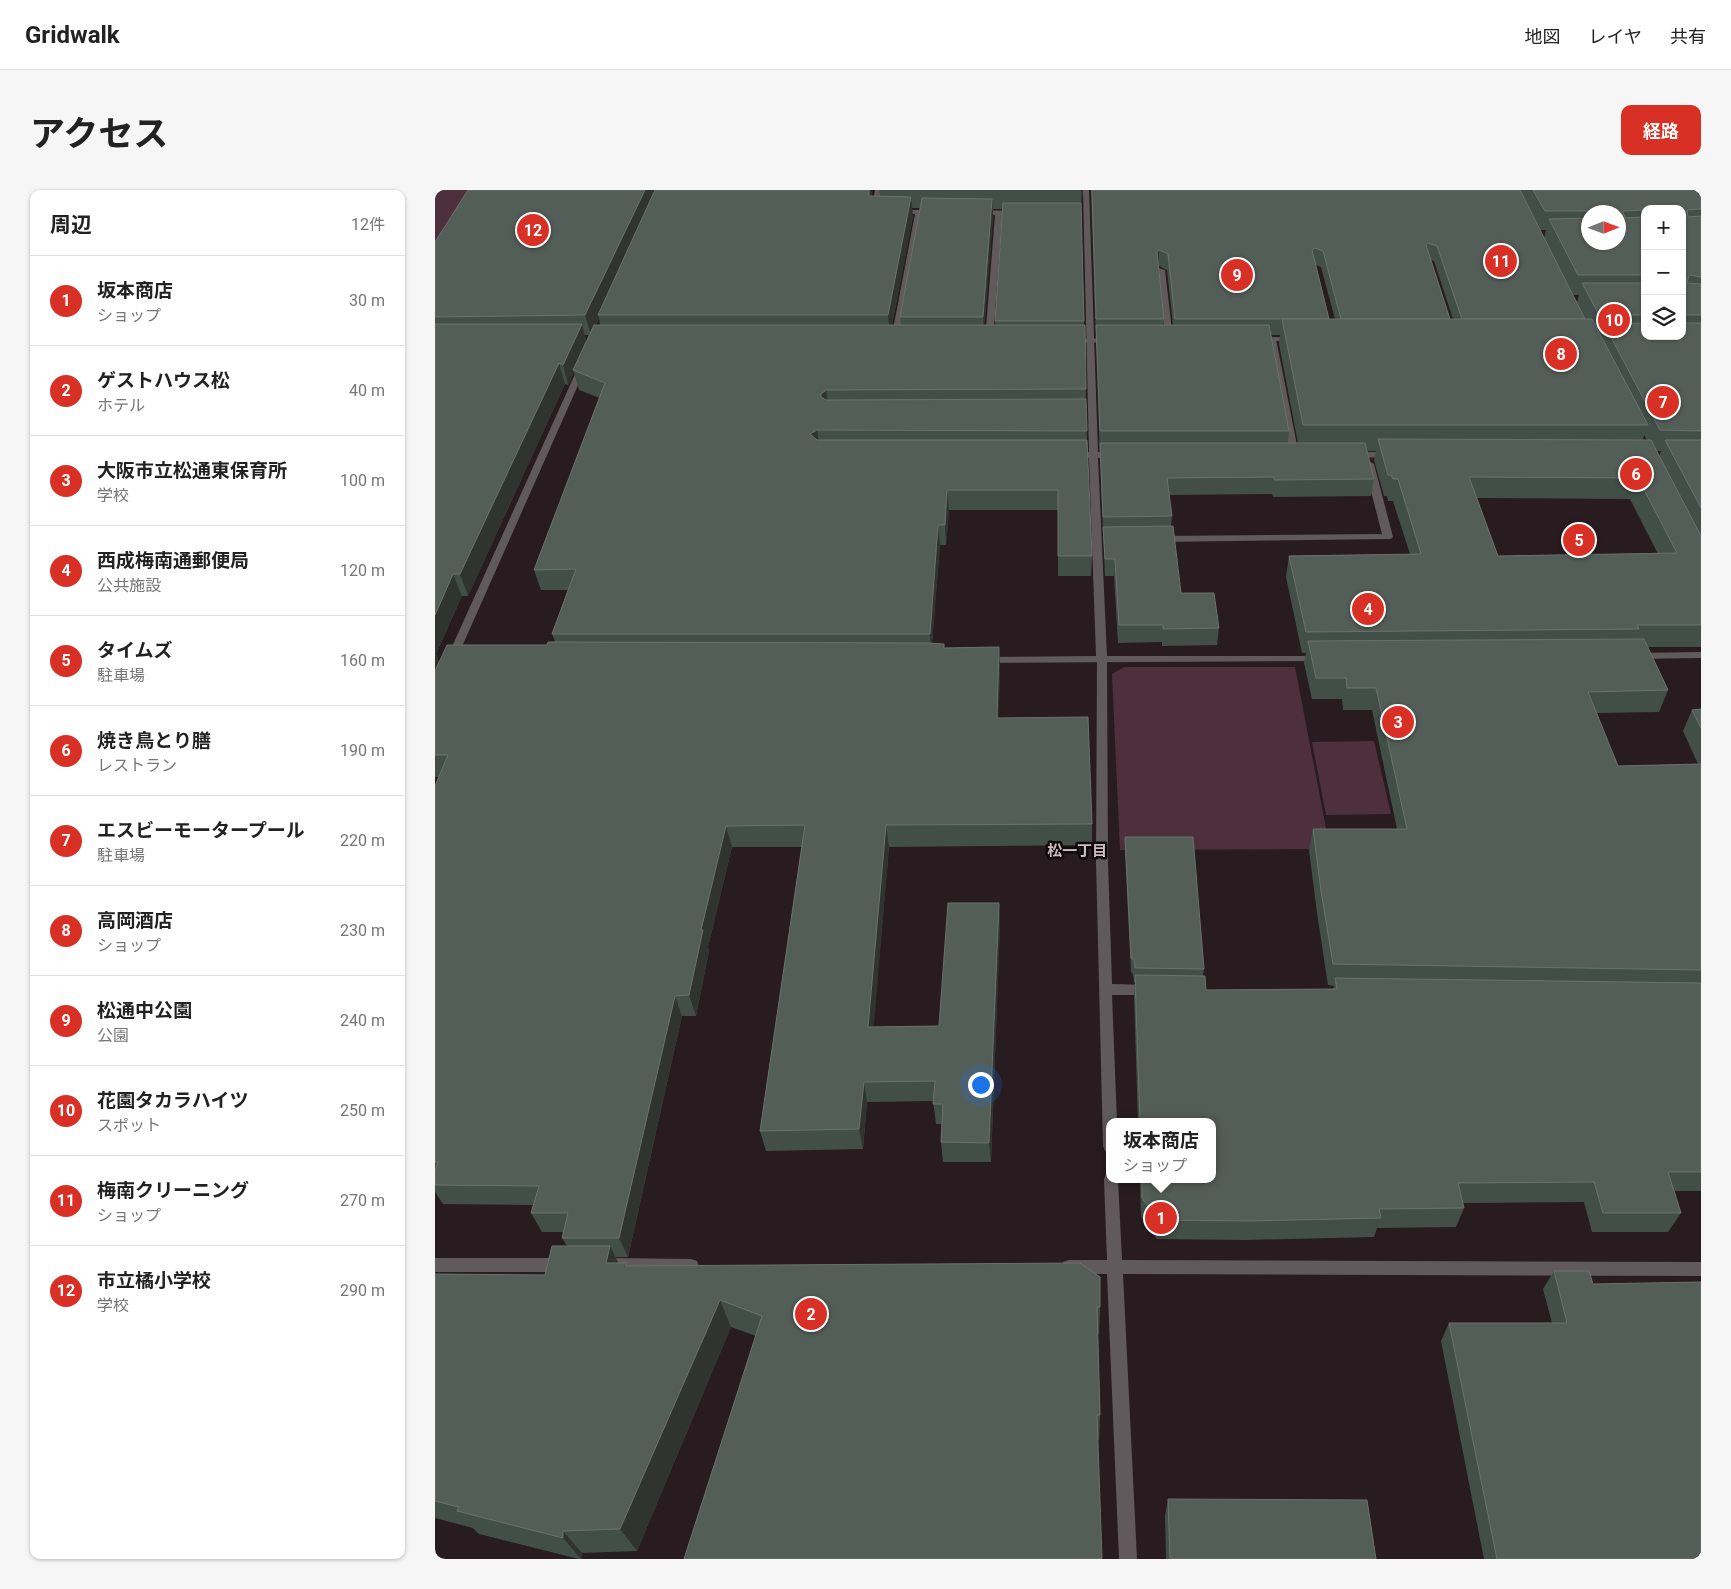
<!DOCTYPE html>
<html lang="ja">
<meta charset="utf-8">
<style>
:root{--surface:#fff;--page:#f6f6f6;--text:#222;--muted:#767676;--line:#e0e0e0;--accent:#d93025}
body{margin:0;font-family:Roboto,"Noto Sans JP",sans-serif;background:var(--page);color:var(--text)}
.controls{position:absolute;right:15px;top:15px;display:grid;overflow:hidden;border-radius:10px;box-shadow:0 1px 4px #0004}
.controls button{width:45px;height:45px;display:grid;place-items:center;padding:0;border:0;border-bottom:1px solid var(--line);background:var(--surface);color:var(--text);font:25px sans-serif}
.compass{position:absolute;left:1146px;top:15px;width:45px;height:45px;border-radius:50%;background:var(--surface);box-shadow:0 1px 4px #0004;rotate:89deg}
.you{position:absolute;left:545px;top:894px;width:18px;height:18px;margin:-12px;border:4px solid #fff;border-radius:50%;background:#1a73e8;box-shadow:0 0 0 8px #1a73e833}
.badge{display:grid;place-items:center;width:32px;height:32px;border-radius:50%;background:var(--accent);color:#fff;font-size:16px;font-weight:700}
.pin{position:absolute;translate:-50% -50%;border:2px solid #fff;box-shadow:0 1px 5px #0006}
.popup{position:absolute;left:671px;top:928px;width:110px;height:65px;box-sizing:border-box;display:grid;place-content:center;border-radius:10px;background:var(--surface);filter:drop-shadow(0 1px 4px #0005);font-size:16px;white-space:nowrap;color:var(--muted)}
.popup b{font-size:19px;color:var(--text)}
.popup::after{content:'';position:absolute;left:50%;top:100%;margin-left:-10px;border:10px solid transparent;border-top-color:var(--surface)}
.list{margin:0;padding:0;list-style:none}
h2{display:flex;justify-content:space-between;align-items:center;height:65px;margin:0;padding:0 20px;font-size:21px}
h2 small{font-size:16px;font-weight:400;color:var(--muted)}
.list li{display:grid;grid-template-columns:32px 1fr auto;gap:15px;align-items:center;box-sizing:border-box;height:90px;padding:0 20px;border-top:1px solid var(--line)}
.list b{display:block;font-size:19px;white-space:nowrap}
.list p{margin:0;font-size:16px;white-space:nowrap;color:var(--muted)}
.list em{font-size:16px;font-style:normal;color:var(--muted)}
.icon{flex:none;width:28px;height:28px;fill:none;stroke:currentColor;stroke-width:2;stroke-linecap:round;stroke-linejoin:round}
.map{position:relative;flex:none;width:1266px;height:1369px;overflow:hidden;border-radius:10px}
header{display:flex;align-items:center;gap:30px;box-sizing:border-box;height:70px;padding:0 25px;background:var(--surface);border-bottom:1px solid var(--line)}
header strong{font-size:24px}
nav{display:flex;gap:28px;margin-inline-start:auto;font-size:18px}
.intro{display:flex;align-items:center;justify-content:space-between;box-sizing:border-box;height:120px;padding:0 30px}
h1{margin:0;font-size:35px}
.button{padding:12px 22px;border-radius:10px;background:var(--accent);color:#fff;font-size:18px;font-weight:700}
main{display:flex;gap:30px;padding:0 30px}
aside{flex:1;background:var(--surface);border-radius:10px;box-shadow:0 1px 4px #0004}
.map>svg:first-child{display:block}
.green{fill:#4e303c}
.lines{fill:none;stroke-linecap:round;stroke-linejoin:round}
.lane{fill:#615a5d;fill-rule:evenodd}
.street{fill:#615a5d;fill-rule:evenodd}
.wall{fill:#424f48;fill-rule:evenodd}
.shaded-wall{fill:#303431}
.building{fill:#545e58;stroke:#6b726e;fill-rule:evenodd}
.labels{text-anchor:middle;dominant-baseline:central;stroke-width:5;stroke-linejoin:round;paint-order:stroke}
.neighbourhood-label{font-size:15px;font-weight:bold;fill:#cdbcc2;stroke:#0d080a}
</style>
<header>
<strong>Gridwalk</strong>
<nav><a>地図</a><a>レイヤ</a><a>共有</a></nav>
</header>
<div class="intro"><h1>アクセス</h1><a class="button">経路</a></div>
<main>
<aside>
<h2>周辺<small>12件</small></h2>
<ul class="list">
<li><span class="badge">1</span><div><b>坂本商店</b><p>ショップ</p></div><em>30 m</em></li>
<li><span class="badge">2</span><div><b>ゲストハウス松</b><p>ホテル</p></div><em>40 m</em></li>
<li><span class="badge">3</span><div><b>大阪市立松通東保育所</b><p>学校</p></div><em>100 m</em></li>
<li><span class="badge">4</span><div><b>西成梅南通郵便局</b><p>公共施設</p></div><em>120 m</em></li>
<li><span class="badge">5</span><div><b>タイムズ</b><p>駐車場</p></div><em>160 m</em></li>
<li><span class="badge">6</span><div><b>焼き鳥とり膳</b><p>レストラン</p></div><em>190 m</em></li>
<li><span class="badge">7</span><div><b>エスビーモータープール</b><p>駐車場</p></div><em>220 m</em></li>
<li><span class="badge">8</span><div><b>高岡酒店</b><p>ショップ</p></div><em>230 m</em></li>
<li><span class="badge">9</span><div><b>松通中公園</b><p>公園</p></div><em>240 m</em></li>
<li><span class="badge">10</span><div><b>花園タカラハイツ</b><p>スポット</p></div><em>250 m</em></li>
<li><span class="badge">11</span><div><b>梅南クリーニング</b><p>ショップ</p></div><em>270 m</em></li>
<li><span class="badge">12</span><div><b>市立橘小学校</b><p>学校</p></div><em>290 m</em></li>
</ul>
</aside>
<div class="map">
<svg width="1266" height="1369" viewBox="0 0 1266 1369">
<rect width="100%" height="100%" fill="#281c21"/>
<!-- green -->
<g class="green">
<polygon points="0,0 36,0 0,54"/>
<polygon points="689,477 860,477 895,659 685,660 677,484"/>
<polygon points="939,551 956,624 891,625 877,552"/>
</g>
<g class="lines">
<!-- lane -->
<g class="lane">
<polygon points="440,0 446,0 444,22 440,24 436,22"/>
<polygon points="648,0 654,0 663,262 681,262 686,265 681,268 663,268 672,466 885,466 889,467 890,469 889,471 547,473 542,470 547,467 661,466 654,268 636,268 631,265 636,262 654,262"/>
<polygon points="460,20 500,20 504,22 500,24 487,24 464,150 460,152 456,150 480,24 457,24 456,22"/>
<polygon points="543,20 583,21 587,23 583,25 567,25 558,150 554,152 550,150 560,25 540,24 539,22"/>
<polygon points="723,78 730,80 738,149 734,151 730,149"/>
<polygon points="834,147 841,149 864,265 859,268 854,265"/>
<polygon points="916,262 956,262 961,265 956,268 913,267 913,263"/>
<polygon points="934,271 939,274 958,347 956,349 723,352 718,349 723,346 947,344 929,274"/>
<polygon points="1266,462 1266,468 1200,469 1195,466 1200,463"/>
</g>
<!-- street -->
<g class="street">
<polygon points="818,147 861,147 865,149 861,151 818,151"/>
<polygon points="679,148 683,150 682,152 634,153 630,151 634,149"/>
<polygon points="145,173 152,175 21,470 20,472 12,472 11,470"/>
<polygon points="667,467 672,470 673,672 677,794 716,795 721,796 723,800 721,804 716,805 677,805 682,932 675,932 675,962 670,961 668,956 661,672 662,470"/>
<polygon points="675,983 675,989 683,989 687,1070 1266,1072 1266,1086 688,1084 702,1369 684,1369 672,1084 634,1084 628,1082 626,1077 628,1072 634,1070 672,1070 669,989 671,984"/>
<polygon points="0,1068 129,1068 135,1070 137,1075 135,1080 129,1082 0,1082"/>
<polygon points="176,1068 256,1069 262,1071 264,1076 262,1081 256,1083 176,1082 170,1080 168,1075 170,1070"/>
</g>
</g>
<!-- wall -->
<g class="wall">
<path d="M33 0H436L437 7H445L444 0H648L646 16 652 250 657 366 656 386H623V320H514L511 355H505L497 453 509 458 564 457 565 479 563 528 657 634V655L454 657 438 837 504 836 564 713 565 735 556 972H508L506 952 507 934H501L498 911 432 912 428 959 331 961 325 941 367 657H297L273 757 274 761 261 826H247L193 1067H180L183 1073H192L193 1076 665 1117 664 1144H663L665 1225 664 1250 321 1146 296 1137 202 1361 147 1363 146 1369H144L44 1344 38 1338 0 1328V1082L1 1084 110 1085 132 1056 127 1048 128 1042H107L96 1023 98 1015 8 1014 0 1002V596L4 587H0V52ZM477 18H485L465 127 466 135H457L478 26ZM558 19H568L560 135H549L558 27ZM164 128 165 135H161ZM150 145H154L151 152ZM139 182 144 200 165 208 99 380 106 400H133L117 444 120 452 112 455 4 472 1 464 27 406H33L130 194 133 195Z"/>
<path d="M656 0H1266V457H1213L1233 500 1224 522 1161 523 1183 576 1263 574 1248 541 1257 520 1266 519V1001H1239L1246 1023 1233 1042H1157L1149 1012 1028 1013 1029 1018 1021 1037 942 1038 939 1047 810 1050 722 1049 706 1027 705 989H777V932H703L699 806 700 792H699L698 784 696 782 690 662V647L769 779 768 786 771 800 898 799 899 796 893 795 882 723 874 660 878 639H962L937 520H908L907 509H877L869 473 871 463H867L851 387 854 366 975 364 958 311H953L952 306H949L939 270 941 261H932L939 289 936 306 838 307 837 304 734 305 737 326 736 336 746 403 784 438 782 455 727 456V452L683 453 679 386H670L665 270 656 2ZM1210 19H1247V146H1210ZM1154 22H1184L1154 52ZM1105 40H1111L1109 48ZM996 70 999 71 1018 129H1015ZM881 75 886 77 900 129H894ZM724 76 732 80 738 135H728L729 129ZM1138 105H1144L1142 112ZM836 145H845L844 154 863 253H853L854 241ZM1209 245 1212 250H1208ZM1222 261H1226L1224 266ZM1042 308 1195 309 1223 364 1063 366Z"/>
<polygon points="1119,1081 1158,1094 1266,1369 1049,1369 1006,1151 1014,1133 1117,1133 1108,1099"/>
<polygon points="733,1309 941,1369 731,1369 730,1326"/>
</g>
<!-- shaded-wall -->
<g class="shaded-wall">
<polygon points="210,0 223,0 163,125 164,128 156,145 150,125"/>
<polygon points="434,0 436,0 437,5 436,25 434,6"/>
<polygon points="646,0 648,0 646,19"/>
<polygon points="476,7 478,26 455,145 453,125"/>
<polygon points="557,9 558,27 549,145 548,127"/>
<polygon points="724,60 724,76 722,62"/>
<polygon points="147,134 152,154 138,180 139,182 133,195 128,175"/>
<polygon points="124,173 130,194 33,406 25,384"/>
<polygon points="391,200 394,220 386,207 386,204"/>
<polygon points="382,240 385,260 375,244"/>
<polygon points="512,300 514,320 511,355 510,335"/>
<polygon points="503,335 505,355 496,465 495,444"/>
<polygon points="18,384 27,406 1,464 6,476 0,489 0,425"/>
<polygon points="564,457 565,479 563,549 562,528"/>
<polygon points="451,635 454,657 437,858 433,837"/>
<polygon points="291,636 297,657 273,757 274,761 261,826 254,805 266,740"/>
<polygon points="564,713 565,735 556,972 554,953"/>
<polygon points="240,806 247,826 193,1067 184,1048"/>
<polygon points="429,892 432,912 428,959 424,939"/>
<polygon points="175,1056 189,1084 171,1073"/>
<polygon points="285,1110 296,1137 202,1361 185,1339"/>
<polygon points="128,1341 147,1363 146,1369 128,1348"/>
</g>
<!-- building -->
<g class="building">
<polygon points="33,0 210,0 150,125 0,127 0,52"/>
<polygon points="220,0 434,0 434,6 476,7 453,125 163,125"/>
<polygon points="657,0 1085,0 1150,129 1027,129 1002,56 993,53 991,55 1015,129 906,129 888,61 880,58 877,60 894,129 740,129 733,64 724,60 722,62 729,129 661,129"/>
<polygon points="1098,0 1265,0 1266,2 1266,19 1252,20 1253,27 1266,26 1266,87 1254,85 1252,93 1266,94 1266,125 1247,125 1247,19 1210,19 1210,20 1188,21 1190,28 1210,27 1210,85 1143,85 1114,29 1154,28 1154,52 1184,52 1184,22 1160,22 1161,21 1110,21"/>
<polygon points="487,8 557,9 548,127 465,127"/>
<polygon points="568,13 646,13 649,131 560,131"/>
<polygon points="1147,93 1210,93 1210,125 1164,125"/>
<polygon points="847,129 1157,129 1213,235 868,235"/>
<polygon points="1210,133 1210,146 1247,146 1247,133 1266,133 1266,241 1225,240 1169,134"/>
<polygon points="0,134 147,134 128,175 124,173 25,384 18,384 0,425"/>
<polygon points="159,135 650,135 651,199 391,200 386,204 386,207 391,210 651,209 652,241 382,240 375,244 382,250 652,250 657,366 623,366 623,300 512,300 510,335 503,335 495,444 117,444 141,379 99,380 170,193 138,180"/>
<polygon points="661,135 834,135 854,241 665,241"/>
<path d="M943 249 1216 250 1266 346V435H1202L1204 439 871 442 854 366 986 364 963 289H958L956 285H953ZM1034 287 1203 288 1242 363 1063 366Z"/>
<polygon points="1230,250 1266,250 1266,318"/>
<polygon points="665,253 930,253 939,289 840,290 839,287 732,288 737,326 668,327"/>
<polygon points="738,336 746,403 779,403 784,438 728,439 728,435 684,435 680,369 670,369 668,337"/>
<polygon points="1209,449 1233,500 1153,502 1183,576 1266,574 1266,780 898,774 886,701 878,639 972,639 941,498 912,498 911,488 881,488 873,451"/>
<polygon points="113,452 494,453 509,454 509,458 564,457 562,528 653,527 657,634 451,635 433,837 504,836 513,713 564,713 554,953 506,952 508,914 498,914 500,891 429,892 424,939 325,941 370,635 291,636 266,740 268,740 254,805 240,806 184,1048 127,1048 133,1023 96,1023 104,996 0,995 0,980 3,972 0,972 0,596 13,565 0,565 0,481 12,455 112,455"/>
<polygon points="1266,519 1266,538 1257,520"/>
<polygon points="690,647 758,647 769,779 700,778 699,770 696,768"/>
<polygon points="700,785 770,786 771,800 902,799 900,788 1266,793 1266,982 1233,982 1246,1023 1168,1023 1159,992 1023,993 1029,1018 944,1019 946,1028 814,1031 723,1030 707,1008 707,989 777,989 777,932 705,932"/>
<polygon points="117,1056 175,1056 171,1073 192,1073 191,1076 645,1073 665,1087 665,1117 662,1117 665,1225 662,1225 667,1369 249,1369 327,1126 285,1110 185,1339 128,1341 128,1348 22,1321 24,1317 0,1311 0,1084 110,1085"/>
<polygon points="1119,1081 1154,1081 1158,1094 1266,1092 1266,1369 1062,1369 1014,1133 1132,1133"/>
<polygon points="733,1309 932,1310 941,1369 735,1369"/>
</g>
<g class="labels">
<!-- neighbourhood labels -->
<g class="neighbourhood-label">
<text x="642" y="661">松一丁目</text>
</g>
</g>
</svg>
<div class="controls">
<button>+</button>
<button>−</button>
<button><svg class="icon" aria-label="layers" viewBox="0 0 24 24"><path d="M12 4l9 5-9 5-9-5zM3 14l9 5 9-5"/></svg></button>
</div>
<svg class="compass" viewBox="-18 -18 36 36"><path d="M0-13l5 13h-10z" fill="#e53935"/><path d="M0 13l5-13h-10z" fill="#767676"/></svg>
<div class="you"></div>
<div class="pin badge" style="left:726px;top:1028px">1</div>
<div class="popup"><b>坂本商店</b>ショップ</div>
<div class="pin badge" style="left:376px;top:1124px">2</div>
<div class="pin badge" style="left:963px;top:532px">3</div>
<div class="pin badge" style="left:933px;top:419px">4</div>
<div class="pin badge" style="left:1144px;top:350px">5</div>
<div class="pin badge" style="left:1201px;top:284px">6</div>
<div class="pin badge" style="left:1228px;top:212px">7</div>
<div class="pin badge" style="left:1126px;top:164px">8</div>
<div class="pin badge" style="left:802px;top:85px">9</div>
<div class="pin badge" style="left:1179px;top:130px">10</div>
<div class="pin badge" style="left:1066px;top:71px">11</div>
<div class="pin badge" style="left:98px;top:40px">12</div>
</div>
</main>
